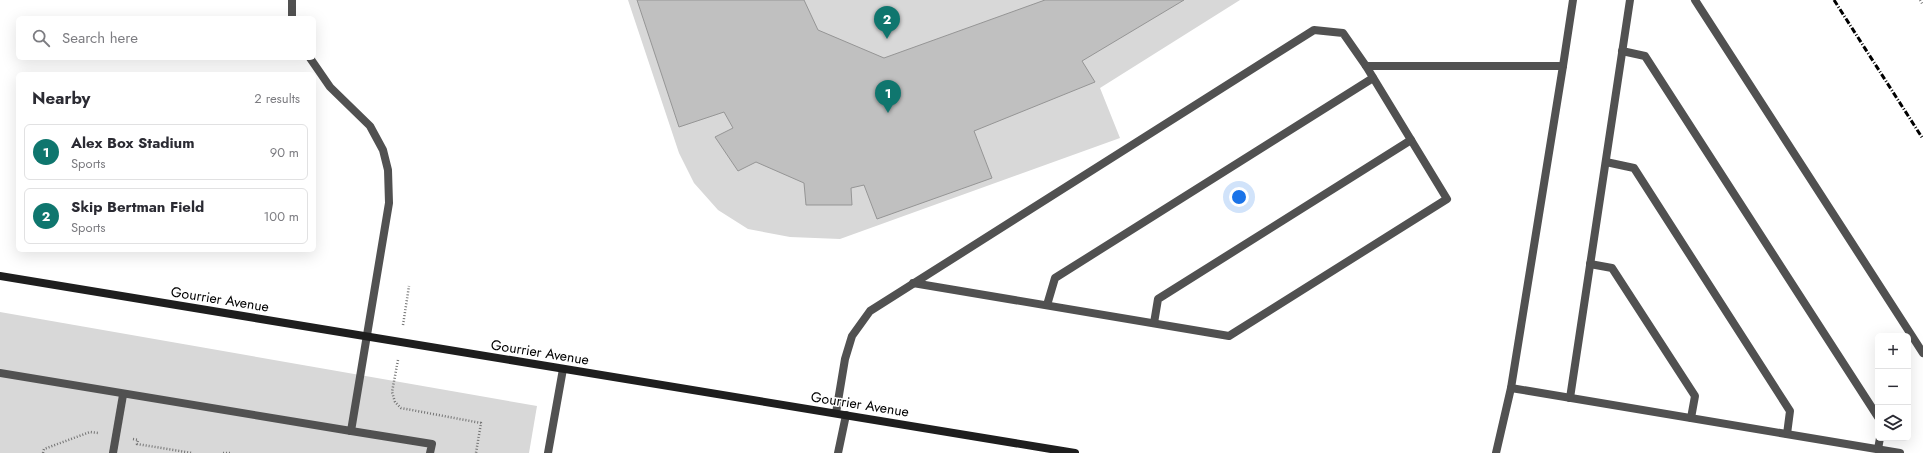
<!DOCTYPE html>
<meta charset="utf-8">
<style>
:root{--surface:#fff;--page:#f7f7f7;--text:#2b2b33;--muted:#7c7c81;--line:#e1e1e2;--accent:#0f766e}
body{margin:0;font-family:Jost,sans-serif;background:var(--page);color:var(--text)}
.controls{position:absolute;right:12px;bottom:12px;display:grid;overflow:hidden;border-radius:6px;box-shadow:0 4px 16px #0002}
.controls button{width:36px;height:36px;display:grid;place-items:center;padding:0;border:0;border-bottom:1px solid var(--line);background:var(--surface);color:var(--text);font:20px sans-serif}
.you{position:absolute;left:1239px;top:197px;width:14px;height:14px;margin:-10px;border:3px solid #fff;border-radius:50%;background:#1a73e8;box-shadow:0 0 0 6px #1a73e833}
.badge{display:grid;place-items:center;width:26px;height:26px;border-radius:50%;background:var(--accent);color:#fff;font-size:13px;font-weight:700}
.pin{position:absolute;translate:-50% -33px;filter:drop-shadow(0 1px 2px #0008)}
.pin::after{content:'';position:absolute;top:21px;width:14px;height:12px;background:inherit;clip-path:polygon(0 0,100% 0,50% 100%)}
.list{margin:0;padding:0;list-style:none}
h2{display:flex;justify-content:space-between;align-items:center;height:52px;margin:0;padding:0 16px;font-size:17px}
h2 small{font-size:13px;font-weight:400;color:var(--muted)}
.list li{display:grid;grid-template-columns:26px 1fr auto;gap:12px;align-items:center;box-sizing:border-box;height:56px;margin:0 8px 8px;padding:0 8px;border:1px solid var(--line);border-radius:6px}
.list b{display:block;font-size:15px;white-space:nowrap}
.list p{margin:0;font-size:13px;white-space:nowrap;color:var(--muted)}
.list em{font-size:13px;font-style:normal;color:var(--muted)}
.icon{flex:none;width:22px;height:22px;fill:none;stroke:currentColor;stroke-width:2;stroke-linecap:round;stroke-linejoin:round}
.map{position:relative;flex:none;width:1923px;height:453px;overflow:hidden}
.search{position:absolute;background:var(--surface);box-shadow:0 4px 16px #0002;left:16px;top:16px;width:300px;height:44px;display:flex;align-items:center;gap:10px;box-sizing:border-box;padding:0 14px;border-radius:6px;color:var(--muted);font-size:15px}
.panel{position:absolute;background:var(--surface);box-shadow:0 4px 16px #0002;left:16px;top:72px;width:300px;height:180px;border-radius:6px}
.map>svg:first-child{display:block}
.green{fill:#d8d8d8}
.building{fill:#c0c0c0;stroke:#959595}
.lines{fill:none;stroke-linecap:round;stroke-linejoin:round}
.path{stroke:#737373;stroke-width:2.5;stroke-dasharray:1 2;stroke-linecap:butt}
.lane{stroke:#515151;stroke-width:8}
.secondary{stroke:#1e1e1e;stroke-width:8}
.rail{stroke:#000;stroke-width:3;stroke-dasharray:6 2 1 2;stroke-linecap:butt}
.labels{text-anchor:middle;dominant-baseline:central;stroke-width:3;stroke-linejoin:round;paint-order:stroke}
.street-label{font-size:14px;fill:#000;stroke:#fff}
</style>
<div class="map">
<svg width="1923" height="453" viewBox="0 0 1923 453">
<rect width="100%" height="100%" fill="#fff"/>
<!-- green -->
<g class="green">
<polygon points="628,0 1240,0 1100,88 1120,138 840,239 790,237 748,229 718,210 694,183 679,153"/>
<polygon points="0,312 537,406 529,453 0,453"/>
</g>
<!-- building -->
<polygon class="building" points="637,0 804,0 818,30 884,58 1045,0 1184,0 1082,61 1095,82 974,131 992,178 877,219 864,185 851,188 852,205 806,205 804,183 756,162 738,171 715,137 733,128 724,112 679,127"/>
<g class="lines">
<!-- path -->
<g class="path">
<polyline points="1920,0 1923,5"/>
<polyline points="403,325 409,286"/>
<polyline points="398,360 392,392 395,402 401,408 481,423 476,453"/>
<polyline points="133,439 138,440 137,444 192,453"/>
<polyline points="43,453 44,449 90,432 98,433"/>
<polyline points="223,453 230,453"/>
</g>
<!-- lane -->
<g class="lane">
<polyline points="1695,0 1923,353"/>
<polyline points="292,18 292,0"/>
<polyline points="1622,51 1645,56 1878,417"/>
<polyline points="1606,162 1634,168 1790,411 1787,434"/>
<polyline points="1590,264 1612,268 1695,396 1691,418"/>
<polyline points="913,283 1229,336 1447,199 1366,66"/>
<polyline points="1047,305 1055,278 1373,78"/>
<polyline points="1154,323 1158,299 1411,140"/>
<polyline points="0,373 351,431 389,203 388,170 383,150 370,126 330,87 310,58"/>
<polyline points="1511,388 1900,453"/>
<polyline points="1570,398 1630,0"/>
<polyline points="836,413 845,359 852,336 870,311 1314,30 1343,33 1366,66 1563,66 1573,0"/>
<polyline points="351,431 432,444 430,453"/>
<polyline points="1878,449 1880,438"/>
<polyline points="113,453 123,395"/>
<polyline points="548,453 563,369"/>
<polyline points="838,453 846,415"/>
<polyline points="1496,453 1511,388 1563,66"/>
</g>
<!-- secondary -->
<polyline class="secondary" points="0,276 1075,453"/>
<!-- rail -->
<polyline class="rail" points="1834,0 1923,139"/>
</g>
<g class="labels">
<!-- street labels -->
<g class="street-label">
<text transform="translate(220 299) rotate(9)">Gourrier Avenue</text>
<text transform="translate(540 352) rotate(9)">Gourrier Avenue</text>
<text transform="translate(860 404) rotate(9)">Gourrier Avenue</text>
</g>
</g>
</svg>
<div class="controls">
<button>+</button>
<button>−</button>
<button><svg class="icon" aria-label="layers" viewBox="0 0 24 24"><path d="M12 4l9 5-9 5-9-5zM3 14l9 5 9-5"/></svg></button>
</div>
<div class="you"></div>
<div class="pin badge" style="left:888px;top:113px">1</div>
<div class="pin badge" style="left:887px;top:39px">2</div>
<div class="search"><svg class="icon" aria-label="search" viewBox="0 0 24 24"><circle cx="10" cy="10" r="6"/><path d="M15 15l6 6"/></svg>Search here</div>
<section class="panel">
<h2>Nearby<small>2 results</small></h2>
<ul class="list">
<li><span class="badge">1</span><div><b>Alex Box Stadium</b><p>Sports</p></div><em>90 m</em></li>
<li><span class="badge">2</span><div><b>Skip Bertman Field</b><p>Sports</p></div><em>100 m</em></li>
</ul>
</section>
</div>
